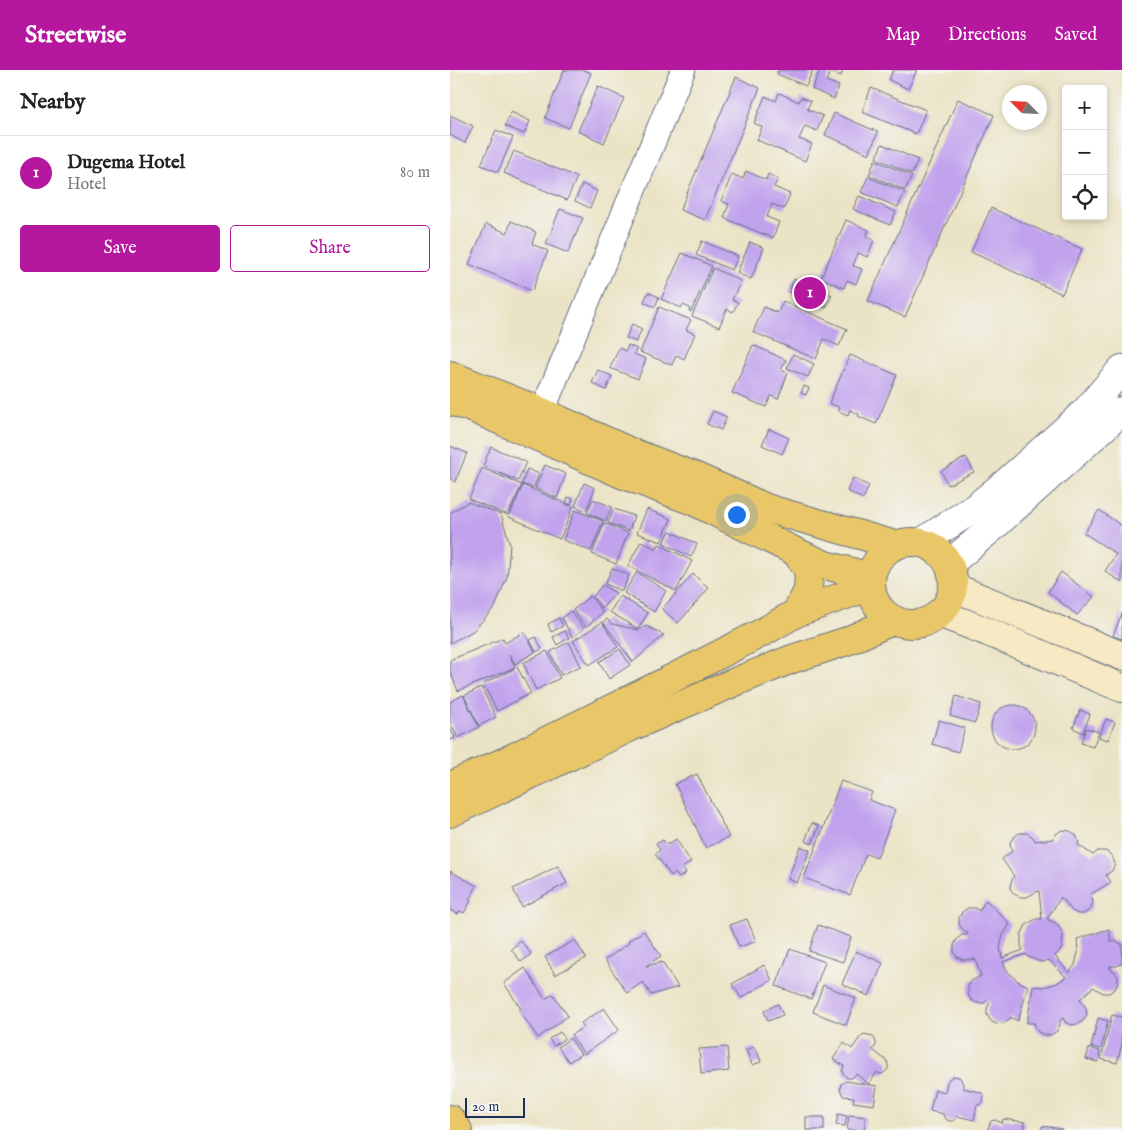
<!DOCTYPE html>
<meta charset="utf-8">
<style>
:root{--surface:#fff;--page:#f2f2f2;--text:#222;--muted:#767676;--line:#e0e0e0;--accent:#b5179e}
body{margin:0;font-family:"IM FELL English",serif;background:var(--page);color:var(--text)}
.controls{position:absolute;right:15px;top:15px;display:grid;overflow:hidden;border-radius:5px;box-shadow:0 2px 8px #0003}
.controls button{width:45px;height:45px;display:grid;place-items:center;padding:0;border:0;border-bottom:1px solid var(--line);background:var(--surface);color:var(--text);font:25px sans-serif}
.compass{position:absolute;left:552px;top:15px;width:45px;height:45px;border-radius:50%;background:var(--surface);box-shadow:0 2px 8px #0003;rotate:294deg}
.scale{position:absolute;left:15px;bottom:12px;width:60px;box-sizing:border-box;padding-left:5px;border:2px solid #1b2f5e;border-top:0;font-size:14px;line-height:18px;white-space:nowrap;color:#1b2f5e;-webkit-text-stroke:4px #f6f6f2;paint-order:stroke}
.you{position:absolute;left:286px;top:444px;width:18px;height:18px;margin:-12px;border:4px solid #fff;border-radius:50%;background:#1a73e8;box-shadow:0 0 0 8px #1a73e833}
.badge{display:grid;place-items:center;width:32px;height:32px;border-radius:50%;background:var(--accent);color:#fff;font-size:16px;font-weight:700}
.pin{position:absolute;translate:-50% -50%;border:2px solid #fff;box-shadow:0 1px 5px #0006}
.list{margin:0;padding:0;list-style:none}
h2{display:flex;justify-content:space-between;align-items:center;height:65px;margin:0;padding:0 20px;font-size:21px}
h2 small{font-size:16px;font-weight:400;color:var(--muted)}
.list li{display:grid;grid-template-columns:32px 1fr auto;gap:15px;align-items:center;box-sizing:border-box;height:75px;padding:0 20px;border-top:1px solid var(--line)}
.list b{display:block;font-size:19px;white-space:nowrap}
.list p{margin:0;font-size:16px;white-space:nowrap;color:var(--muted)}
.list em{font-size:16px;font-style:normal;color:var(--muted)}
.actions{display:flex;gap:10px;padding:15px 20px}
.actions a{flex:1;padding:11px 0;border:1px solid var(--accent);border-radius:5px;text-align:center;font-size:18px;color:var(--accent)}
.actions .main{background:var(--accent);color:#fff}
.icon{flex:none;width:28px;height:28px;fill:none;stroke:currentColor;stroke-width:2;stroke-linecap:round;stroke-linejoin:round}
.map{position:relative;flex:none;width:672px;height:1060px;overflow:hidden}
header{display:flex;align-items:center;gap:30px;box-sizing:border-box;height:70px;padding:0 25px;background:var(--accent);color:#fff}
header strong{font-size:24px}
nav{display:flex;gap:28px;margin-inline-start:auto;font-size:18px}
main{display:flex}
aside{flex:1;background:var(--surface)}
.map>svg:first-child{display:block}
.building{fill:#c1a3ed}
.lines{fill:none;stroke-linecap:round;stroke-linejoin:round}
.minor-casing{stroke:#646e82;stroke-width:26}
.tertiary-casing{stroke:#646e82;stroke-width:30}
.secondary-casing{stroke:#646e82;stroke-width:30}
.primary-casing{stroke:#646e82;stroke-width:30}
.minor{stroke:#fff;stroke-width:24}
.tertiary{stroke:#fff;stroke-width:28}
.secondary{stroke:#f6e9c3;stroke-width:28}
.primary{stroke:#e9c769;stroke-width:28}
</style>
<header>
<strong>Streetwise</strong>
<nav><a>Map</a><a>Directions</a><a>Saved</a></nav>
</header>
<main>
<aside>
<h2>Nearby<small></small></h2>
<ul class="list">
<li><span class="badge">1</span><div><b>Dugema Hotel</b><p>Hotel</p></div><em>80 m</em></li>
</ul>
<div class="actions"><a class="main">Save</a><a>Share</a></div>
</aside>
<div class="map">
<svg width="672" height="1060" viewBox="0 0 672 1060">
<rect width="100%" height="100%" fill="#f6f6f2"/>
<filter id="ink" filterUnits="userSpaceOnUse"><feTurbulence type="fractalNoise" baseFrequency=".02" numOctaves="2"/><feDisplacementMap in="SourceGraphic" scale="10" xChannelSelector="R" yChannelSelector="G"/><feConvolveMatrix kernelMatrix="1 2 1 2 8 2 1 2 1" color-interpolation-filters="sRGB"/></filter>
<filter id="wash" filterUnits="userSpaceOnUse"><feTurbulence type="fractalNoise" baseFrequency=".0096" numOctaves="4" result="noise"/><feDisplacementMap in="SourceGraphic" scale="20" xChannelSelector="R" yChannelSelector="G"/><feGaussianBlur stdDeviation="1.12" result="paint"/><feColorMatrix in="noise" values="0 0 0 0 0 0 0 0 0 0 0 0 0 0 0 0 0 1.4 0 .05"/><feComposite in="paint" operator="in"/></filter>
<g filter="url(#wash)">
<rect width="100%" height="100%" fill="#ebe3c5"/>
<g id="blocks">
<!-- building -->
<g class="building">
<polygon points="114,0 134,0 141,3 119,58 95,48"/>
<polygon points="329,0 363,0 356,16 327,4"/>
<polygon points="370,0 373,0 380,3 376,11 389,16 384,29 362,19"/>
<polygon points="376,0 393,0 391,6"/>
<polygon points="443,0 467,0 458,19 439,10"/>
<polygon points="286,7 310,18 255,150 230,140"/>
<polygon points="148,16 174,28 154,73 128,61"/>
<polygon points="421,18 476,40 466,64 412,42"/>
<polygon points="329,23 349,32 351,27 361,31 357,39 373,46 367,61 355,56 349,69 362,74 355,91 307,70 312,57 304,53 315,26 326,31"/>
<polygon points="508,29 544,45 455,247 418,231"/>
<polygon points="61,42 80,51 74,64 55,56"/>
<polygon points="384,43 428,62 419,84 375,65"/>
<polygon points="0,45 23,56 15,73 0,65"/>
<polygon points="46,60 63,67 48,102 31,95"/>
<polygon points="432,74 468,90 462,104 426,88"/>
<polygon points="64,81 127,107 117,130 54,103"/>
<polygon points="425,90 462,106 455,120 419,105"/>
<polygon points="296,101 316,110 318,104 328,109 324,117 340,124 334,139 322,134 317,147 329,152 323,168 274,148 279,134 271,131 282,104 293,109"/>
<polygon points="418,107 455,122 448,137 411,122"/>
<polygon points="132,114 147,121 140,138 125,131"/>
<polygon points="409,126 446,142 440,155 403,139"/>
<polygon points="541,138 632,179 612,224 521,182"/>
<polygon points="110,139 133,148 118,183 96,174"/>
<polygon points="396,150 419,160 416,166 424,170 417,187 408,183 403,196 412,199 406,214 397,210 394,218 371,208"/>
<polygon points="61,151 86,162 82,174 98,181 82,221 19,194 36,154 57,163"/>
<polygon points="252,171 288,186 282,200 246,185"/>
<polygon points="300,172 314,178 301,209 287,203"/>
<polygon points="232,183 262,196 241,242 239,241 240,238 233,235 231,238 211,229"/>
<polygon points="263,198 291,211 282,230 288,232 283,242 277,239 269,257 242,246"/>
<polygon points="344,209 382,225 376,238 339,222"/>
<polygon points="198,222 209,227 205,237 194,232"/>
<polygon points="333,231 397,259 389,276 374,269 366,289 303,262 314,237 328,243"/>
<polygon points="209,237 241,250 236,260 245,264 234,289 226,285 222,295 190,282"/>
<polygon points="182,254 192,259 186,272 176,268"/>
<polygon points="178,275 187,279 184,284 196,289 188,309 160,298 169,278 176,281"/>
<polygon points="303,275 336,290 331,300 338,303 328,329 321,326 316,337 282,323"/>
<polygon points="343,284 364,294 358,307 337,298"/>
<polygon points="400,285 447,305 426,354 408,346 409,344 400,340 398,345 388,341 390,338 379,333"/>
<polygon points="148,300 162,306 156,320 142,313"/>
<polygon points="354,316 359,318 356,325 351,323"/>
<polygon points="263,341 277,347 271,360 257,354"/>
<polygon points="319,359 339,368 332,384 312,375"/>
<polygon points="0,376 17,383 5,412 0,409"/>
<polygon points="41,377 76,392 68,411 33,396"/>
<polygon points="516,387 524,402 498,415 491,401"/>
<polygon points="95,395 116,404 107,428 85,418"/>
<polygon points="32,398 72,415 58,445 19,429"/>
<polygon points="77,399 89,404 83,418 72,414"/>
<polygon points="403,408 419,416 413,429 397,421"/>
<polygon points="134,413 145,418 136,441 125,436"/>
<polygon points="73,415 123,437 110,469 59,447"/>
<polygon points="118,427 123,429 121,435 116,433"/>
<polygon points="143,429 162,437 156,451 137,443"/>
<polygon points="18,432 51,444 60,475 57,507 45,537 23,561 0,573 0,443"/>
<polygon points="164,439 184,446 179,461 158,453"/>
<polygon points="197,439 221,449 211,472 187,463"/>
<polygon points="125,440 153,451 141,481 113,470"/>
<polygon points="649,440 672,456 672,513 655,501 666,484 634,463"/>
<polygon points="154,453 178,463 166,494 142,484"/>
<polygon points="220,461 247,474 241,487 213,473"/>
<polygon points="191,471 206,479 209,474 242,491 226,521 178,496"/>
<polygon points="162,498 179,505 172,521 155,514"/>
<polygon points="187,502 216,521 204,542 174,523"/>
<polygon points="611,502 644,527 627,545 598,522"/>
<polygon points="243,504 259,518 228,553 212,539"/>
<polygon points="152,515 166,523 152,538 143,527"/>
<polygon points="140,526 153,542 136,557 123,540"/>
<polygon points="170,526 198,543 188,559 160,542"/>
<polygon points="121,541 134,559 122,567 112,548"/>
<polygon points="672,543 672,569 663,566"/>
<polygon points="109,548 113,556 101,562 98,554"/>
<polygon points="157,549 162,554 189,560 196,556 214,565 183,592 153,552"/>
<polygon points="152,552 168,577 139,595 123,571"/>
<polygon points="115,561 119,568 107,575 103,567"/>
<polygon points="74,562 85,582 65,594 59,584 65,597 8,621 0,601 0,590 53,568 55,573"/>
<polygon points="86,567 92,579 86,582 80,570"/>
<polygon points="119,572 131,596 111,605 100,582"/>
<polygon points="170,579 180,595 159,609 149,592"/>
<polygon points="97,581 110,608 86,620 73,593"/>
<polygon points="67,597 81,623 47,641 33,614"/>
<polygon points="31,617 46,647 29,656 14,626"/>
<polygon points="13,625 29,657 8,668 0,652 0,632"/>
<polygon points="506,626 531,634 525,653 500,646"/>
<circle cx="563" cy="657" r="22"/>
<polygon points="630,640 640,644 633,663 623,658"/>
<polygon points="656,649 665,652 658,670 649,667"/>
<polygon points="489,650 515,658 508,682 482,674"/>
<polygon points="0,658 5,668 0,670"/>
<polygon points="636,658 649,662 643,677 631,673"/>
<polygon points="247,704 279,767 256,778 225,714"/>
<polygon points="391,711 422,722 419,730 445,740 427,788 416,784 400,825 354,808"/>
<polygon points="362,753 369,756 362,774 355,771"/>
<polygon points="612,760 620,761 626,765 629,773 628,775 643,785 648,781 656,781 662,786 665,794 662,801 656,805 661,812 641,824 643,832 641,839 634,844 628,844 622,841 611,827 597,849 607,854 613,864 612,878 605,886 619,903 625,895 628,882 627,869 659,859 661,872 665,871 672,874 672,893 667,896 660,896 660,899 664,901 668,907 668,913 665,919 659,923 653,923 643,917 630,929 636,938 637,945 633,951 628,954 621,955 615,952 613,948 610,950 610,955 607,961 601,965 594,965 588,962 584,954 585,953 577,953 583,916 594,917 607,913 616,907 599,890 591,892 578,887 576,884 553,892 558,902 568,911 578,916 568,951 560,947 560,949 553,953 546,954 541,951 537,945 537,938 540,933 537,930 534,933 527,933 521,930 518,924 518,917 521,911 531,906 525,889 513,890 507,887 504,882 504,875 507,869 512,865 517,865 518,863 513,860 509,854 509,848 512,842 518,838 526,838 529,841 536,830 560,854 553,865 550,878 552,888 573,880 571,876 571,865 576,855 586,849 592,849 589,821 584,823 577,827 570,827 564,824 560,818 561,812 564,806 552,789 562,781 561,779 560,772 564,767 569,763 577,763 584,768 585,771 603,769 606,764"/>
<polygon points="226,769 241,792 232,798 236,803 229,808 225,803 221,806 205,784 210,780 206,774 213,770 217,775"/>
<polygon points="350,776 360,780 347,813 338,809"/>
<polygon points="108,796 117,813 72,837 63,819"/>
<polygon points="0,801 27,816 19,830 21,831 14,843 10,841 8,844 0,840"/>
<polygon points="297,849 306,871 289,877 280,855"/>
<polygon points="368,855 401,867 393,892 359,881"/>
<polygon points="194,861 211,886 196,896 212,892 228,917 201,925 193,912 177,923 155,890 179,873 178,871"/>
<polygon points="125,870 136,888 105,905 95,887"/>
<polygon points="71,871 81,884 71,892 61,879"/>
<polygon points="340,879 375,892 361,929 326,916"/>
<polygon points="406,881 433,893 419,926 392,914"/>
<polygon points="314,895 322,910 291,928 282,914"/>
<polygon points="75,898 95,929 103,924 118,946 88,968 69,940 71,939 54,913"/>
<polygon points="373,915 406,928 396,955 363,942"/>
<polygon points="328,934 333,945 318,951 314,941"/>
<polygon points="154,938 169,960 134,984 121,965 134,957 131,953"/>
<polygon points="662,945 672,947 672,963 671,969 672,969 672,974 667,993 651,989"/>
<polygon points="648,948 658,951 651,979 641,977"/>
<polygon points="110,962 115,968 104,976 99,969"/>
<polygon points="414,964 423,966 426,972 426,975 423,980 437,991 438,996 438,999 434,1003 429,1004 427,1002 419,1014 406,1004 402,1008 397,1008 395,1006 392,1002 394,996 383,989 394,973 402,979 411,966"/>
<polygon points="120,968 131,984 119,992 108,977"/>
<polygon points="277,977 279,1001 251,1004 249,979"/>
<polygon points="304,977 307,983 308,983 311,992 302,995 296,980"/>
<polygon points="639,978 650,981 648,992 636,989"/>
<polygon points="503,1006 509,1007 511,1009 513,1014 513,1018 529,1022 532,1023 534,1026 533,1032 531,1034 527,1035 524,1050 507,1046 504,1051 500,1051 497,1050 494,1047 493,1044 480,1041 485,1020 495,1022 497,1012 499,1009"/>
<polygon points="396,1011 427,1016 424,1035 403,1032 404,1027 393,1026 390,1019 391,1014"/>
<polygon points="388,1044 397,1046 395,1056 386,1055"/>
<polygon points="399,1045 416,1047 414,1060 397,1060"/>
<rect x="356" y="1047" width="18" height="13"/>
<polygon points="553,1049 575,1052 574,1060 539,1060 538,1058 541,1051 545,1050 552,1053"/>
<polygon points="592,1056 612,1059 612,1060 591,1060"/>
</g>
</g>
</g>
<g filter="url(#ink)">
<use href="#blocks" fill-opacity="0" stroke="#646e82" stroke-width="1"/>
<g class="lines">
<defs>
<polyline id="minor" points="92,342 233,0"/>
<g id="tertiary">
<polyline points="472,472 526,437 559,410 635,342 672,299"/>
<polyline points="499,494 543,457 672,341"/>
</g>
<g id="secondary">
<polyline points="503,517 672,586"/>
<polyline points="489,543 538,562 672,618"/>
</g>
<g id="primary">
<polyline points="0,305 92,342 176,380 244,406 319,439 445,475"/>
<polyline points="0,331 22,338 174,405 243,431 346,482 375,495 421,507"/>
<circle cx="462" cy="513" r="41"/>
<polyline points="346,482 359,501 358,521 346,543"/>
<polyline points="0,716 58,690 245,597 313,562 346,543 421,516"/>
<polyline points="0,743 181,657 285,612 342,589 397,571 444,550"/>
<polyline points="0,1049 8,1060"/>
</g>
</defs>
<!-- minor casing -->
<use href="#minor" class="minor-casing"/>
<!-- tertiary casing -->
<use href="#tertiary" class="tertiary-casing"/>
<!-- secondary casing -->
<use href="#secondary" class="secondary-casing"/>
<!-- primary casing -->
<use href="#primary" class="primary-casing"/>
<!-- minor -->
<use href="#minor" class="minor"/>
<!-- tertiary -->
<use href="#tertiary" class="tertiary"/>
<!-- secondary -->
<use href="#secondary" class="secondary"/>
<!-- primary -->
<use href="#primary" class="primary"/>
</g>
</g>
</svg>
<div class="controls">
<button>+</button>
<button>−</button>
<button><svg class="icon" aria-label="locate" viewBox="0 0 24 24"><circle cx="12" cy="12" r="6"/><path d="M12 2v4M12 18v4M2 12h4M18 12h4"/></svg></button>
</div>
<svg class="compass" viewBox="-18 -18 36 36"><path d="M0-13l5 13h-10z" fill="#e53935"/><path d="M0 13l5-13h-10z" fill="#767676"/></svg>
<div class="scale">20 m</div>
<div class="you"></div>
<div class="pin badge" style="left:360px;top:223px">1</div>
</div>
</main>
